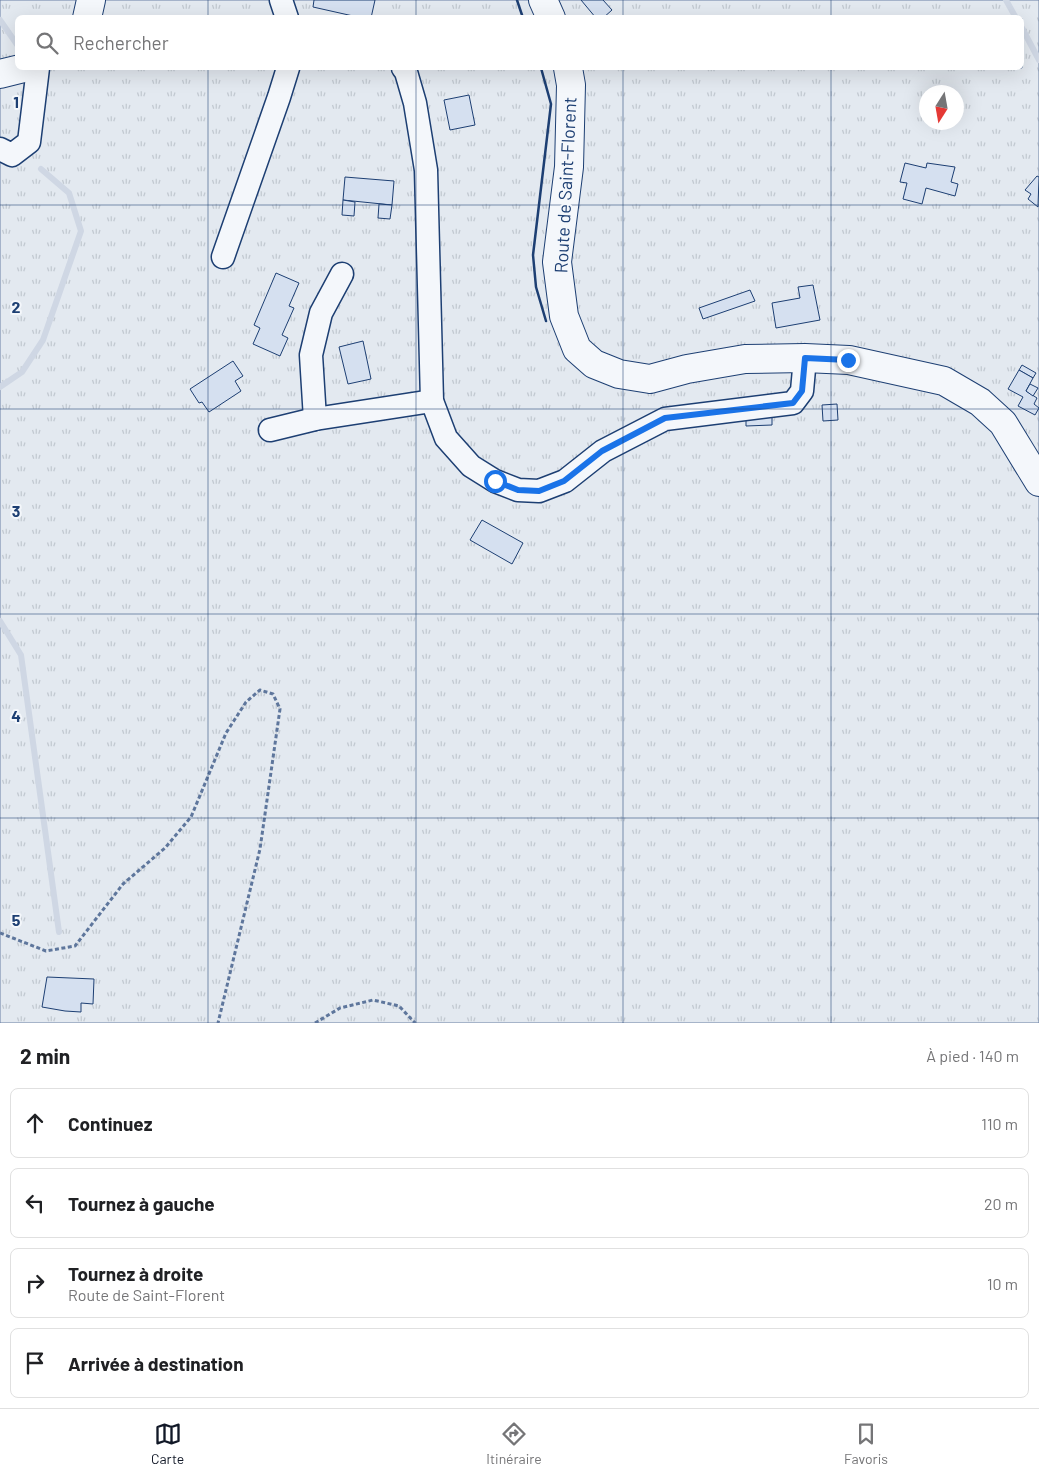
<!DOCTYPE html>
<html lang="fr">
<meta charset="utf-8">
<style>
:root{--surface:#fff;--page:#f6f6f6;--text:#202124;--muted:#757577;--line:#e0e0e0;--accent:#111827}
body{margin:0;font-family:Barlow,sans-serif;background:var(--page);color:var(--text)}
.compass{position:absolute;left:919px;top:85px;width:45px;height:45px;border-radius:50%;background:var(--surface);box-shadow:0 5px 20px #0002;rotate:191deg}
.stop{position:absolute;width:15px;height:15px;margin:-11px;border:4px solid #1a73e8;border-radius:50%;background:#fff}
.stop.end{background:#1a73e8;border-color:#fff;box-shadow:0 1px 5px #0008}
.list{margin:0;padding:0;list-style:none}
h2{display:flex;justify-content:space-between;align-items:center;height:65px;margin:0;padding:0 20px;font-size:21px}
h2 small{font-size:16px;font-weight:400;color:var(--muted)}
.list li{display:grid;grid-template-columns:32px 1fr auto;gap:15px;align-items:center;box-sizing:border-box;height:70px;margin:0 10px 10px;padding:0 10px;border:1px solid var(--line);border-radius:8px}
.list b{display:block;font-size:19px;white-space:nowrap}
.list p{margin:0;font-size:16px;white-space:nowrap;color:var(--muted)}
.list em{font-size:16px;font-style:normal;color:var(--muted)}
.icon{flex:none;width:28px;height:28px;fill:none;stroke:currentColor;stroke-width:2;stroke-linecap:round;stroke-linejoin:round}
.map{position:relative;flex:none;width:1039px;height:1023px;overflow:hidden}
.search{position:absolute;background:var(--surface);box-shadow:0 5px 20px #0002;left:15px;right:15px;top:15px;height:55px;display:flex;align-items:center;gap:12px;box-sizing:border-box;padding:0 18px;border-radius:8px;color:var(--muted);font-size:19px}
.sheet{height:385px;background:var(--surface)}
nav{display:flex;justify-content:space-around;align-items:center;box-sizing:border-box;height:70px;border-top:1px solid var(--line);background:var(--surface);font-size:14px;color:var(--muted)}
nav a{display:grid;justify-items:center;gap:2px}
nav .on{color:var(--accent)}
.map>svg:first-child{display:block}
.grass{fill:url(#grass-tufts);stroke:#687fa3;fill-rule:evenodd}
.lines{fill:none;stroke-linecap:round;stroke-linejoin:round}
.stream{stroke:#cfd7e4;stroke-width:6}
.building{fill:#d5e0f0;stroke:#1d3f73}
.minor-casing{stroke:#1d3f73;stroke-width:25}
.major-casing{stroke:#1d3f73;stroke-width:30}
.path{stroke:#5e769c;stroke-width:3;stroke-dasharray:4 2.5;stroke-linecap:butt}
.minor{stroke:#f4f7fb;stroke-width:22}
.major{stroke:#f4f7fb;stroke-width:28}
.wall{stroke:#1d3f73;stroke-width:2.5}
.route{stroke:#1a73e8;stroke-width:6}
.grid{fill:none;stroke:#1d3f73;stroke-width:1;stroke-opacity:0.55}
.labels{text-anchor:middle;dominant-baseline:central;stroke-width:4;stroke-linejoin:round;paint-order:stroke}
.street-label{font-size:18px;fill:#1d3f73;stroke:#f4f7fb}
.grid-label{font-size:16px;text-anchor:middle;font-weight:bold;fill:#1d3f73;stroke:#f4f7fb;stroke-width:4;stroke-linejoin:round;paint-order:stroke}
</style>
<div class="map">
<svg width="1039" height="1023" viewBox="0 0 1039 1023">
<defs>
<pattern id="grass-tufts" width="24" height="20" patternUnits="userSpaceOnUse" patternTransform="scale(1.25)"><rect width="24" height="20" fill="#e3e9f0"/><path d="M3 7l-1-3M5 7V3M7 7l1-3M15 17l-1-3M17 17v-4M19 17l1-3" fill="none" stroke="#c2c9d1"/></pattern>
</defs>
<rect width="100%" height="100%" fill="#f4f7fb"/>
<!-- grass -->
<path class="grass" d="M0 0H1039V1023H0ZM18 18H1022V68H18ZM926 92H956V122H926Z"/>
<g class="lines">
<!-- stream -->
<g class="stream">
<polyline points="1006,0 1016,18"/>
<polyline points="0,20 18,46"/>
<polyline points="1022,28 1039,60"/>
<polyline points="0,387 22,372 43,340 81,231 69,193 41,169"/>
<polyline points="0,621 21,655 59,932"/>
</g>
</g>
<!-- building -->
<g class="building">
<polygon points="314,0 375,0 371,18 362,18 313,7"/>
<polygon points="581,0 603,0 612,10 603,18 596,18"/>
<polygon points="469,95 475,125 450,130 444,100"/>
<polygon points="905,163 926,168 927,163 955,167 951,182 958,184 955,196 926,188 922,204 903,199 907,183 900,182"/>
<polygon points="1037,176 1039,177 1038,207 1028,199 1031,194 1025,190"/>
<polygon points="345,177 394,181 392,205 343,200"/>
<polygon points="343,200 355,202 354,216 342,215"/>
<polygon points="379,204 392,205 390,219 378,218"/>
<polygon points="276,273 299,283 289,306 294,308 282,335 288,338 280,356 253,344 260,328 254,325"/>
<polygon points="813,285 820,320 776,328 772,303 800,298 798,287"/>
<polygon points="750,290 755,301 703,319 699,308"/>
<polygon points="363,341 371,379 348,384 339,347"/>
<polygon points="233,361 243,376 235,381 241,391 209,412 202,402 199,403 190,389"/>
<polygon points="1022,365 1036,373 1033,378 1019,370"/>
<polygon points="1019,370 1033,378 1026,391 1037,398 1034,404 1039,408 1035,415 1018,406 1023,397 1008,389"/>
<polygon points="1030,384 1038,388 1033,396 1026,391"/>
<polygon points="837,404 838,420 823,421 822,405"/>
<polygon points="772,415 772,425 746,426 746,416"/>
<polygon points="482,520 523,543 512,564 470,540"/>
<polygon points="47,977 94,979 93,1004 81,1003 81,1012 65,1011 42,1007"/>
</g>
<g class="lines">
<defs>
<g id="minor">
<polyline points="281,0 287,18"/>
<polyline points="403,68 406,72 415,103 426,170 432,401 446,438 471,466 495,481 518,490 539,491 565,481 603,451 665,419 793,403 802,391 805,358"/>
<polyline points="0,149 12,155 29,142 38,68"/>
<polyline points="223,257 279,97 288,68"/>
<polyline points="315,419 311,355 321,313 342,274"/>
<polyline points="270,430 315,419 432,401"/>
</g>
<g id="major">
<polyline points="543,0 551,18"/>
<polyline points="87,18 91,0"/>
<polyline points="568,68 571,85 569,167 557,262 564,316 577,349 594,364 619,374 650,379 687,369 745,359 805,358 849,360 944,381 980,402 1003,423 1039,482"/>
<polyline points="0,74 24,68"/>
</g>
</defs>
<!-- minor casing -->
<use href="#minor" class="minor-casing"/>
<!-- major casing -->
<use href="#major" class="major-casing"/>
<!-- path -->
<g class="path">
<polyline points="0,933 46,951 75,946 123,884 165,848 191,817 226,733 246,702 260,690 273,694 280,709 260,849 218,1023"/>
<polyline points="315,1023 340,1008 373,1000 399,1006 415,1023"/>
</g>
<!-- minor -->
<use href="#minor" class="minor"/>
<!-- major -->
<use href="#major" class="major"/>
<!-- wall -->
<g class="wall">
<polyline points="517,0 523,18"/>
<polyline points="541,68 551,104 533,255 536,287 546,321"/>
</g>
</g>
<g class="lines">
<!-- route -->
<polyline class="route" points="495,481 518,490 539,491 564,481 602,451 665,418 793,403 802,391 805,358 848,360"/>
</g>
<!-- grid -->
<path class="grid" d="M208 0V18M416 0V18M623 0V18M831 0V18M208 68V1023M416 68V1023M623 68V1023M831 68V1023M0 205H1039M0 409H1039M0 614H1039M0 818H1039"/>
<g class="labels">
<!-- street labels -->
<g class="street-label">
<text transform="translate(565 185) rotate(-87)">Route de Saint-Florent</text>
</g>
</g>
<g class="grid-label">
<text x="16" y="108">1</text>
<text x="16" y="313">2</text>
<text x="16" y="517">3</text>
<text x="16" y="722">4</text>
<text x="16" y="926">5</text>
</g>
</svg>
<svg class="compass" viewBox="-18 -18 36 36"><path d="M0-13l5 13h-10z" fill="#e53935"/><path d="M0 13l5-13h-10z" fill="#757577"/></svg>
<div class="stop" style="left:495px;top:481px"></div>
<div class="stop end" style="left:848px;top:360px"></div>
<div class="search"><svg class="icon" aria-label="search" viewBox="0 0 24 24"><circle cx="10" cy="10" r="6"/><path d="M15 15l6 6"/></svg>Rechercher</div>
</div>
<section class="sheet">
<h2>2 min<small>À pied · 140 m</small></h2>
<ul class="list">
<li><svg class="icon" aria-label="ahead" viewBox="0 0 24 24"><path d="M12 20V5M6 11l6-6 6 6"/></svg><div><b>Continuez</b></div><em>110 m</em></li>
<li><svg class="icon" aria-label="left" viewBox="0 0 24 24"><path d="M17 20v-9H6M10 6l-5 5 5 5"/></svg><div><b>Tournez à gauche</b></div><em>20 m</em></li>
<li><svg class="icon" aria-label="right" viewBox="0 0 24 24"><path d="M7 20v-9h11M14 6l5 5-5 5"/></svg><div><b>Tournez à droite</b><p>Route de Saint-Florent</p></div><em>10 m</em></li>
<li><svg class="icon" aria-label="arrive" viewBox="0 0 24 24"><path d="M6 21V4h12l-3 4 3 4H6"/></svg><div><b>Arrivée à destination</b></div></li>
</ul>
</section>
<nav>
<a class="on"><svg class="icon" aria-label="map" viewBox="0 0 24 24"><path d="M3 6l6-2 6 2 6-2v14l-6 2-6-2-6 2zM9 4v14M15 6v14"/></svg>Carte</a>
<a><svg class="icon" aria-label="directions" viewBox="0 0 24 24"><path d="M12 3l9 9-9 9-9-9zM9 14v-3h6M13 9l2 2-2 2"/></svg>Itinéraire</a>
<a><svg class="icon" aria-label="saved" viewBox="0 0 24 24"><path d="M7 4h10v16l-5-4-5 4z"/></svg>Favoris</a>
</nav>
